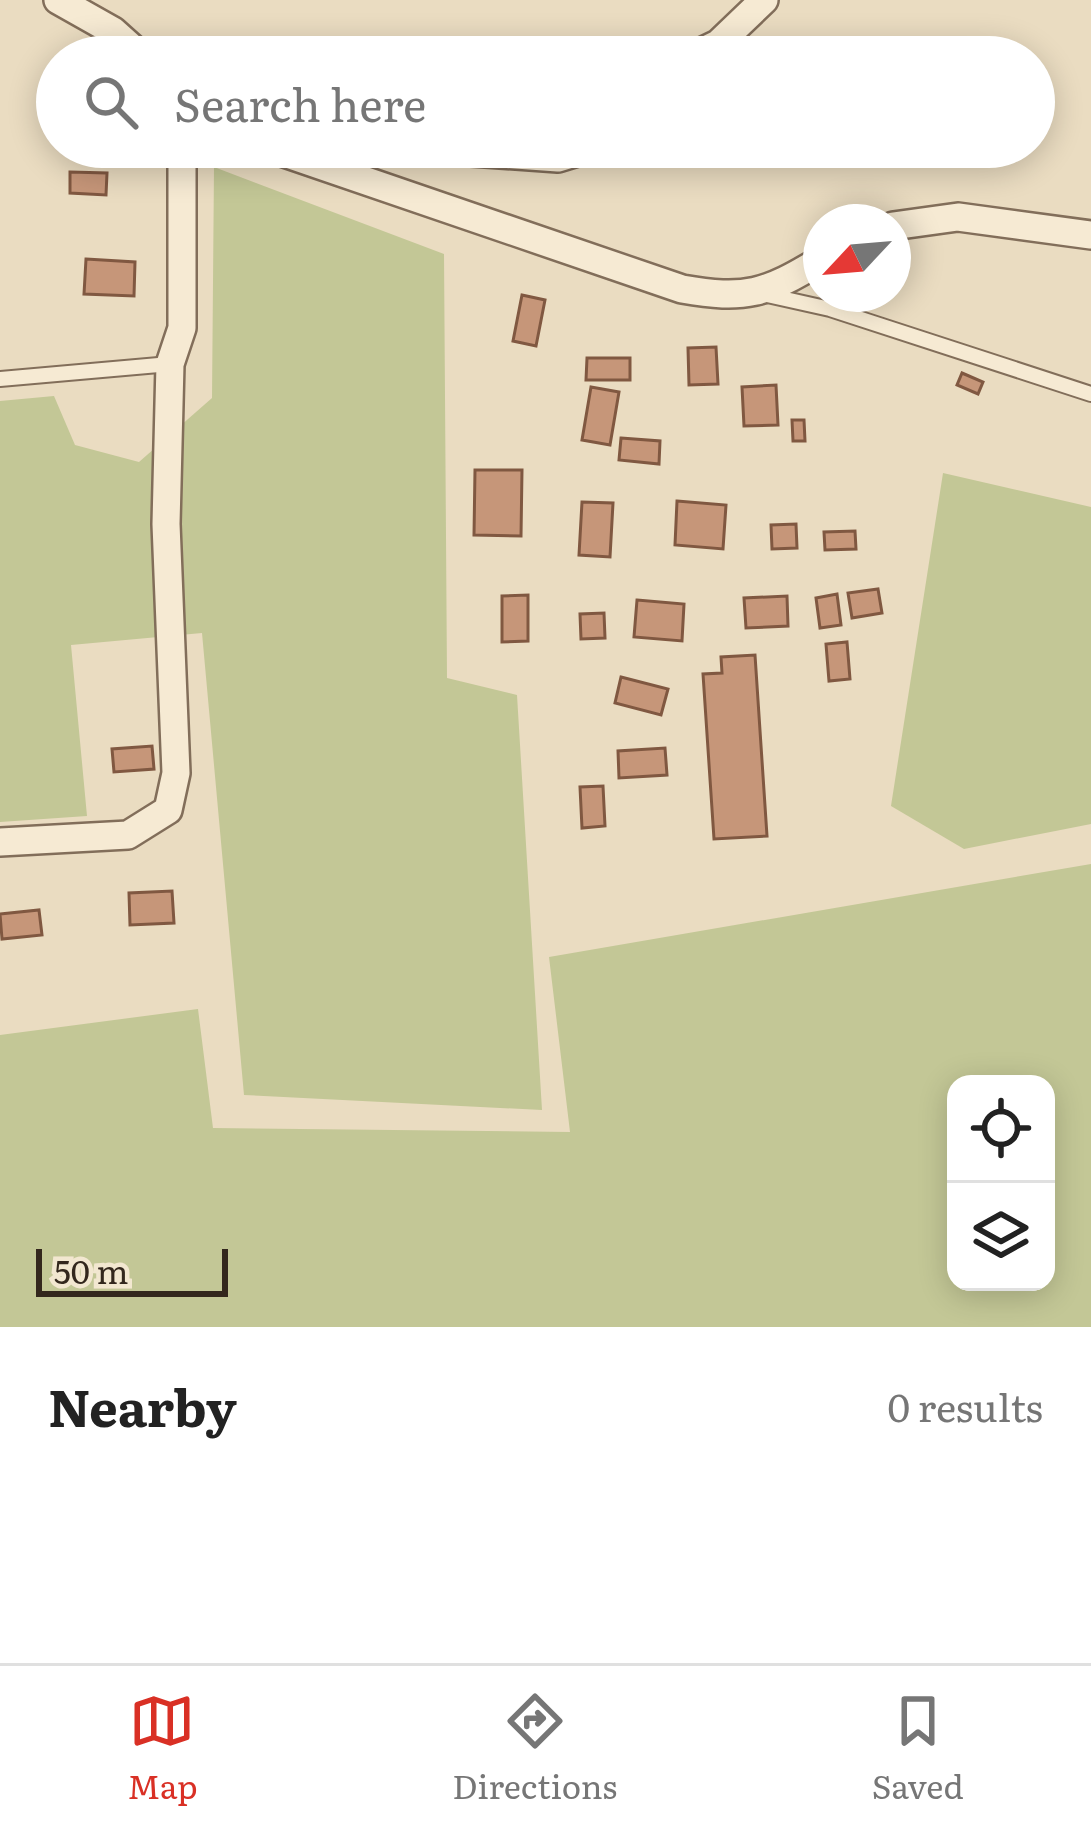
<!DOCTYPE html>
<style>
:root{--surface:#fff;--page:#f2f2f2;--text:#222;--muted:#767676;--line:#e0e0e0;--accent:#d93025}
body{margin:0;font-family:Literata,serif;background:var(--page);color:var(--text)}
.controls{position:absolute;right:36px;bottom:36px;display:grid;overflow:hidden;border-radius:24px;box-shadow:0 6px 30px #0003}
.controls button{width:108px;height:108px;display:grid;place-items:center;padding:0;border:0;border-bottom:3px solid var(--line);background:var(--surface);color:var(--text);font:60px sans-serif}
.compass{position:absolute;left:803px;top:204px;width:108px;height:108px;border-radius:50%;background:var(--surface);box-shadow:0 6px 30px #0003;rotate:244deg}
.scale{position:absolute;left:36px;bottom:30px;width:192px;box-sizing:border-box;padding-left:12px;border:6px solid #33271d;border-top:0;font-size:33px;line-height:42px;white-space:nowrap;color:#33271d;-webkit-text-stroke:9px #f2e7d0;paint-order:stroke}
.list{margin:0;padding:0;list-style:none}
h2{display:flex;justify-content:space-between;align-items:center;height:156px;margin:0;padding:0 48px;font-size:51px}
h2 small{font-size:39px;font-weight:400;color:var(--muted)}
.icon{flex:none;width:66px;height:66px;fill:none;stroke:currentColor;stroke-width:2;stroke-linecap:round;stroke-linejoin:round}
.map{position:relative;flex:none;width:1091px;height:1327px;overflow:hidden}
.search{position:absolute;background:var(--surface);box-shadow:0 6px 30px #0003;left:36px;right:36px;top:36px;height:132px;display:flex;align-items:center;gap:30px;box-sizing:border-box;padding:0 42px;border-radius:66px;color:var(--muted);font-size:45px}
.sheet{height:336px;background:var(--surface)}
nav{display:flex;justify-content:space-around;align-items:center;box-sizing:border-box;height:168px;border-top:3px solid var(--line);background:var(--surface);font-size:33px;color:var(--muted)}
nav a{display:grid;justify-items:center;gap:6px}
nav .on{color:var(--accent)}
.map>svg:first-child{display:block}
.green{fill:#c3c796;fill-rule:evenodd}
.building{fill:#c69679;stroke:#805841;stroke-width:3}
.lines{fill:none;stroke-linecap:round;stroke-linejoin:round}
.lane-casing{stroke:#826e5a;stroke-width:18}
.street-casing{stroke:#826e5a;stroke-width:32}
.lane{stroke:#f6ead3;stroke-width:14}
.street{stroke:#f6ead3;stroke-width:27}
</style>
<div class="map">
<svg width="1091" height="1327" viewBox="0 0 1091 1327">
<rect width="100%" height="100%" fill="#eadcc1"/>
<!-- green -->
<g class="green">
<polygon points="214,167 444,254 447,678 517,695 542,1110 244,1095 202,633 71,645 87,816 0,822 0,401 54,396 75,445 139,462 212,398"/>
<polygon points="943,473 1091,507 1091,824 964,849 891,806"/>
<path d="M1091 864V1327H0V1035L198 1009 213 1128 570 1132 549 957ZM1046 1084V1282H956V1084Z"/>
</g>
<!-- building -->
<g class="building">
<polygon points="70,172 107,173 106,195 70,193"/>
<polygon points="86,259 135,262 134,296 84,294"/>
<polygon points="522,295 545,300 536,346 513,341"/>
<polygon points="716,347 718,384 689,385 688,348"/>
<polygon points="587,358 630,358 630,380 586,380"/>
<polygon points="962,373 983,382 978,394 957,385"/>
<polygon points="776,385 778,425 744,426 742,387"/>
<polygon points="591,387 619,392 610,445 582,440"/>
<polygon points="792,420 804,420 805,441 793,441"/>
<polygon points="621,438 660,441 659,464 619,460"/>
<polygon points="475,470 522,470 521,536 474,535"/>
<polygon points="677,501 726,505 723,549 675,545"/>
<polygon points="582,502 613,503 610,557 579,555"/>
<polygon points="796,524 797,548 772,549 771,525"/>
<polygon points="855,531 856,549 825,550 824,532"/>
<polygon points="878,589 882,613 852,618 848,593"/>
<polygon points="837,594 841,625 820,628 816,598"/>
<polygon points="528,595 528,641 502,642 502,596"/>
<polygon points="787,596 788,626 746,628 744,598"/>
<polygon points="637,600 684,604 682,641 634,637"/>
<polygon points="604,613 605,638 581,639 580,614"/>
<polygon points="847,642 850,679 829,681 826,644"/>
<polygon points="755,655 767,836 714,839 703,674 722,673 721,657"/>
<polygon points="621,677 668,689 661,715 615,703"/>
<polygon points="152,746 154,769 114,772 112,749"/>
<polygon points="665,748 667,775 619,778 618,751"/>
<polygon points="603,786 605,826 582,828 580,787"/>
<polygon points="172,891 174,923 130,925 129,893"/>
<polygon points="39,910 42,935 2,939 0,914"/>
</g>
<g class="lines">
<defs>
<g id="lane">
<polyline points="763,294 830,309 1091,394"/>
<polyline points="0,379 170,364"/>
</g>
<g id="street">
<polyline points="58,0 113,31 142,57"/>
<polyline points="691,57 718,44 764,0"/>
<path d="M267 147 682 289C745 300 766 294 821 260"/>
<polyline points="397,147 558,158 594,147"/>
<polyline points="893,226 958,217 1091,235"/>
<polyline points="0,842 128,835 168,810 176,773 166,524 170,364 182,328 182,147"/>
</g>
</defs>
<!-- lane casing -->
<use href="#lane" class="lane-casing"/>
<!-- street casing -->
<use href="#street" class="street-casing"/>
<!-- lane -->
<use href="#lane" class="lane"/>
<!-- street -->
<use href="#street" class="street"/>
</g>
</svg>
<div class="controls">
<button><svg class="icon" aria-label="locate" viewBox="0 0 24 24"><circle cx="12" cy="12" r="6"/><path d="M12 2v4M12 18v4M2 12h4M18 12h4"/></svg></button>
<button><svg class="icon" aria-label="layers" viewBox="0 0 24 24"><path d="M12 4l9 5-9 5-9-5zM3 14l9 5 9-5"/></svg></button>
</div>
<svg class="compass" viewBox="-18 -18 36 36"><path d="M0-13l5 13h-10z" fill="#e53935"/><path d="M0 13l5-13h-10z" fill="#767676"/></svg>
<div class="scale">50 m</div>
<div class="search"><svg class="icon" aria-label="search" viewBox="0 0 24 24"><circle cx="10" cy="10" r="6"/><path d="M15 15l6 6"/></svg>Search here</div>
</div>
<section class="sheet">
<h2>Nearby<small>0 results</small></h2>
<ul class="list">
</ul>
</section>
<nav>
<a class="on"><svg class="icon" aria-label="map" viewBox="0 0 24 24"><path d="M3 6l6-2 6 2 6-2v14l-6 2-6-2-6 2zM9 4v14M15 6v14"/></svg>Map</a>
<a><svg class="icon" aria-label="directions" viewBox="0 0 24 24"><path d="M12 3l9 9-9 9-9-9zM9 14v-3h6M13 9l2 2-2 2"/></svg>Directions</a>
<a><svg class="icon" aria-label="saved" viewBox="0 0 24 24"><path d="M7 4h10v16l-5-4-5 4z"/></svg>Saved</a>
</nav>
